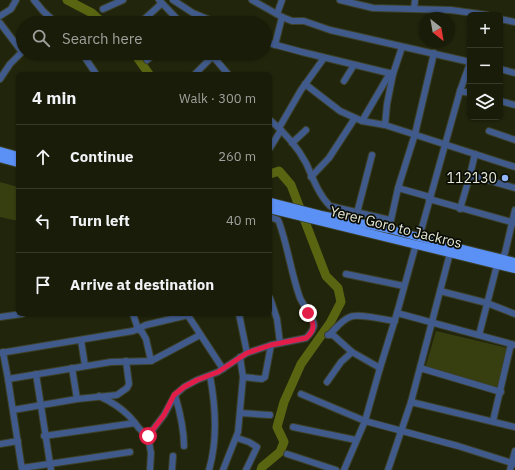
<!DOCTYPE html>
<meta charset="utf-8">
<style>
:root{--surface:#191c09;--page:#262917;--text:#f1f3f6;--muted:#9fa19c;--line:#373a2a}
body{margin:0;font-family:"IBM Plex Sans",sans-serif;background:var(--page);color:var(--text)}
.controls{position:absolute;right:12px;top:12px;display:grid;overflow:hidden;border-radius:6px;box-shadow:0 1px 3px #0004}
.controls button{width:36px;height:36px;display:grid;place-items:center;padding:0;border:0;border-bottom:1px solid var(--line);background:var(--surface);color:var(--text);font:20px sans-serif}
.compass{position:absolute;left:419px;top:12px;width:36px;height:36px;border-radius:50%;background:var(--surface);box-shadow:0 1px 3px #0004;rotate:149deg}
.stop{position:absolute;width:12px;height:12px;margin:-9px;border:3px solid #e11d48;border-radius:50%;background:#fff}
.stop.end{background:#e11d48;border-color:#fff;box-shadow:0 1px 4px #0008}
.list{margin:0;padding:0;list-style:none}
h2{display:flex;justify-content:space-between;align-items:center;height:52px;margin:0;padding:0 16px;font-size:17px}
h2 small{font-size:13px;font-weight:400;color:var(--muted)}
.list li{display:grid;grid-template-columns:26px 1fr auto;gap:12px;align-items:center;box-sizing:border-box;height:64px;padding:0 16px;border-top:1px solid var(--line)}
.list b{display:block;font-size:15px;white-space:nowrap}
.list em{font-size:13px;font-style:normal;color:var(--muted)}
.icon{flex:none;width:22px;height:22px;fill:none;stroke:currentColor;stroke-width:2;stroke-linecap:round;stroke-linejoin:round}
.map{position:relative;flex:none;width:515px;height:470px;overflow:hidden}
.search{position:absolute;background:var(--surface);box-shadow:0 1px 3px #0004;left:16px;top:16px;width:256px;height:44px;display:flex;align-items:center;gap:10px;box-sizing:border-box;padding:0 14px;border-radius:22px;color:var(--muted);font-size:15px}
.panel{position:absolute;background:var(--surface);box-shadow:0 1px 3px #0004;left:16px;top:72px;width:256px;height:244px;border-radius:6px}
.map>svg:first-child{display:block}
.green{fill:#373e10}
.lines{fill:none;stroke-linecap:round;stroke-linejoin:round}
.river{stroke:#5a6512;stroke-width:9}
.minor-casing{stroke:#3d4129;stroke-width:8}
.major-casing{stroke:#3d4129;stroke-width:10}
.minor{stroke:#405a8b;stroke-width:6}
.major{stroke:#5b90f5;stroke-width:8}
.route{stroke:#e11d48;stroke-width:5}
.poi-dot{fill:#92b7fd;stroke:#0b0d04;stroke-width:1.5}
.labels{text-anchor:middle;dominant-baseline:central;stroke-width:3.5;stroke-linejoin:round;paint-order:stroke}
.poi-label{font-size:14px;fill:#e6eada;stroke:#0b0d04;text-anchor:end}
.street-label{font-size:14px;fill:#e6eada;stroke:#0b0d04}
</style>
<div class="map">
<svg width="515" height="470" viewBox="0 0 515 470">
<rect width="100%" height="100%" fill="#21250c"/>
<!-- green -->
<g class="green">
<polygon points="0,182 18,187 18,221 0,217"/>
<polygon points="436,331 508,348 497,390 425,368"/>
</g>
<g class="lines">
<!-- river -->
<g class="river">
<polyline points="67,0 92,13 103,23"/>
<polyline points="134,53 149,74"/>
<polyline points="261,470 262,467 280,452 284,442 277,427 284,402 301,364 330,323 341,302 338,288 326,276 291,185 279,171 270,174"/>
</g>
<defs>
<g id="minor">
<polyline points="34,0 43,11 56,23"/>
<polyline points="159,0 181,23"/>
<polyline points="173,0 193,13 217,23"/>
<polyline points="252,0 282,17 292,21 304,21 330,30 470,62"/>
<polyline points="340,0 373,8 451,10 487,15"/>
<polyline points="103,9 123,0"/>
<polyline points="414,9 415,0"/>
<polyline points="277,14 282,0"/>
<polyline points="0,16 11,9 16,0"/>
<polyline points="500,19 515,22"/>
<polyline points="0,23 22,52 10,64 0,79"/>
<polyline points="140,23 161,4"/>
<polyline points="265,42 302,52 393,74"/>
<polyline points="275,45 282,17"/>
<polyline points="82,53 96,74"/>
<polyline points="210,53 228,74"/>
<polyline points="147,60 155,53"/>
<polyline points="500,69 515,73"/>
<polyline points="195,74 213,56"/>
<polyline points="344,81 354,65"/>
<polyline points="305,84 340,111 362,121 385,125 515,167"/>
<polyline points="460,91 470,93"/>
<polyline points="500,101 515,105"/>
<path d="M270 120C284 132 297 146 306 163 313 178 318 194 330 206L390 220"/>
<polyline points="362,121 390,73"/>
<polyline points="385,125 387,104 393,74 402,47"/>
<polyline points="279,128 301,90 324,58"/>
<polyline points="489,131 515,140"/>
<polyline points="292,143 306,130"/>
<polyline points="270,148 281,130"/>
<polyline points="470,175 475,154"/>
<polyline points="311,177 329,158 355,118"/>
<polyline points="398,188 430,197"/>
<polyline points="429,199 515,223"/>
<polyline points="460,209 470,175 515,188"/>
<polyline points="357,213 372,155"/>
<polyline points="389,229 398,188 415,134 434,53"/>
<polyline points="419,238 460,91 470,63"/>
<polyline points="502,258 505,253 515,210"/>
<polyline points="346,274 404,286"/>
<polyline points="440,291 487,303 515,314"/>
<polyline points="270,298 277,319 280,343"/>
<polyline points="397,313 515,345"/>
<polyline points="133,314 138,329 142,332 146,339 151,361"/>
<polyline points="187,314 223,369"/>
<polyline points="239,314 247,353"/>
<polyline points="0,317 22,314"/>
<path d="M330 334C336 328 342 320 350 317 358 313 385 320 395 321"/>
<polyline points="328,335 333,335 352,352 380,368"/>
<polyline points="479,335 497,265"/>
<polyline points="81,340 85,366"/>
<polyline points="3,352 8,379 22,470"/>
<polyline points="0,353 133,331 146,325 188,315"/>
<polyline points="72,368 77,399"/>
<polyline points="420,368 501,392"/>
<polyline points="36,374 51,470"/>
<polyline points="243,377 262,379 265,377 271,345"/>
<polyline points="8,379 111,362 151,361 200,335"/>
<polyline points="327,382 341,362 352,352"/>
<polyline points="301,394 365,421 458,446 515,464"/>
<path d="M175 395C180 412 184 429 184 446"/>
<path d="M99 396C110 401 120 407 129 416 136 423 139 431 148 436"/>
<polyline points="411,402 515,427"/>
<polyline points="13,410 77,399 117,395 127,388 129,384 126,361"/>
<polyline points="240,413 270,415"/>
<polyline points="493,421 511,344"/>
<polyline points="293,427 356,440"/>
<polyline points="44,436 135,423"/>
<polyline points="237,438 249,442 257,447 246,470"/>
<polyline points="0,444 18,441"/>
<polyline points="287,454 336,470"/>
<polyline points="22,468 130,452"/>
<path d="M150 470 151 453 148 436 164 415 175 395 184 387 197 380 218 372 247 353 271 345 306 338C309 335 314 330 314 325 314 318 303 305 300 298 291 273 288 247 279 222L278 220 270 217"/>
<polyline points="172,470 173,456"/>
<path d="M209 470C218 439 216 408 210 376"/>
<polyline points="223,470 238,432 243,377 240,357"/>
<polyline points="344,470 365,421 380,368 397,313 416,244"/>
<polyline points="388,470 411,402 450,253"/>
<polyline points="510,470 515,451"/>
</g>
<g id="major">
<polyline points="0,151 18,156"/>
<polyline points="0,158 18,163"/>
<polyline points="270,202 321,215 389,229 455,247 515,262"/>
<polyline points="270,209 515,269"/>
</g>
</defs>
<!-- minor casing -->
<use href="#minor" class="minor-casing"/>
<!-- major casing -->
<use href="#major" class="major-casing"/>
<!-- minor -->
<use href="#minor" class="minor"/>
<!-- major -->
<use href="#major" class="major"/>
</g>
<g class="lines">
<!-- route -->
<path class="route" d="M148 436 164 415 174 395 184 387 197 380 218 372 247 353 271 345 306 338C316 330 314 323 308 313"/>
</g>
<!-- markers -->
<circle class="poi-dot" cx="505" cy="178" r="4"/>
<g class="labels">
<!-- poi labels -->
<g class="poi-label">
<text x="497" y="178">112130</text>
</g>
<!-- street labels -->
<g class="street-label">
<text transform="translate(396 227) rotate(14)">Yerer Goro to Jackros</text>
</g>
</g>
</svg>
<div class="controls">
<button>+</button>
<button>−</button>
<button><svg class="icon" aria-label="layers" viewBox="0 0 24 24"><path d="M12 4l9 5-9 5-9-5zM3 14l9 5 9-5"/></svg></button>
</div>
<svg class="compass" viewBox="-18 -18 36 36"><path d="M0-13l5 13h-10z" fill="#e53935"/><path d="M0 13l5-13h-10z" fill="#9fa19c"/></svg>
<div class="stop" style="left:148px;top:436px"></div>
<div class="stop end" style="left:308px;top:313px"></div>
<div class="search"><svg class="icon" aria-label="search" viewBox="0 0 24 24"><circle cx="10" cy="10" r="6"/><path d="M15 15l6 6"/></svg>Search here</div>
<section class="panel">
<h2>4 min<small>Walk · 300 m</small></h2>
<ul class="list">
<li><svg class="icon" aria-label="ahead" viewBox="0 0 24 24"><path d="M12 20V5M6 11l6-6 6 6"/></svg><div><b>Continue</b></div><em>260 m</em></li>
<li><svg class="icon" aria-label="left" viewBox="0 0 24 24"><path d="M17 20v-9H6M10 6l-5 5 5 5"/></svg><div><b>Turn left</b></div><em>40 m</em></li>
<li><svg class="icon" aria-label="arrive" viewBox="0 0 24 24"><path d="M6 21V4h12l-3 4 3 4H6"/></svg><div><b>Arrive at destination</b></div></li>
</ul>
</section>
</div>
